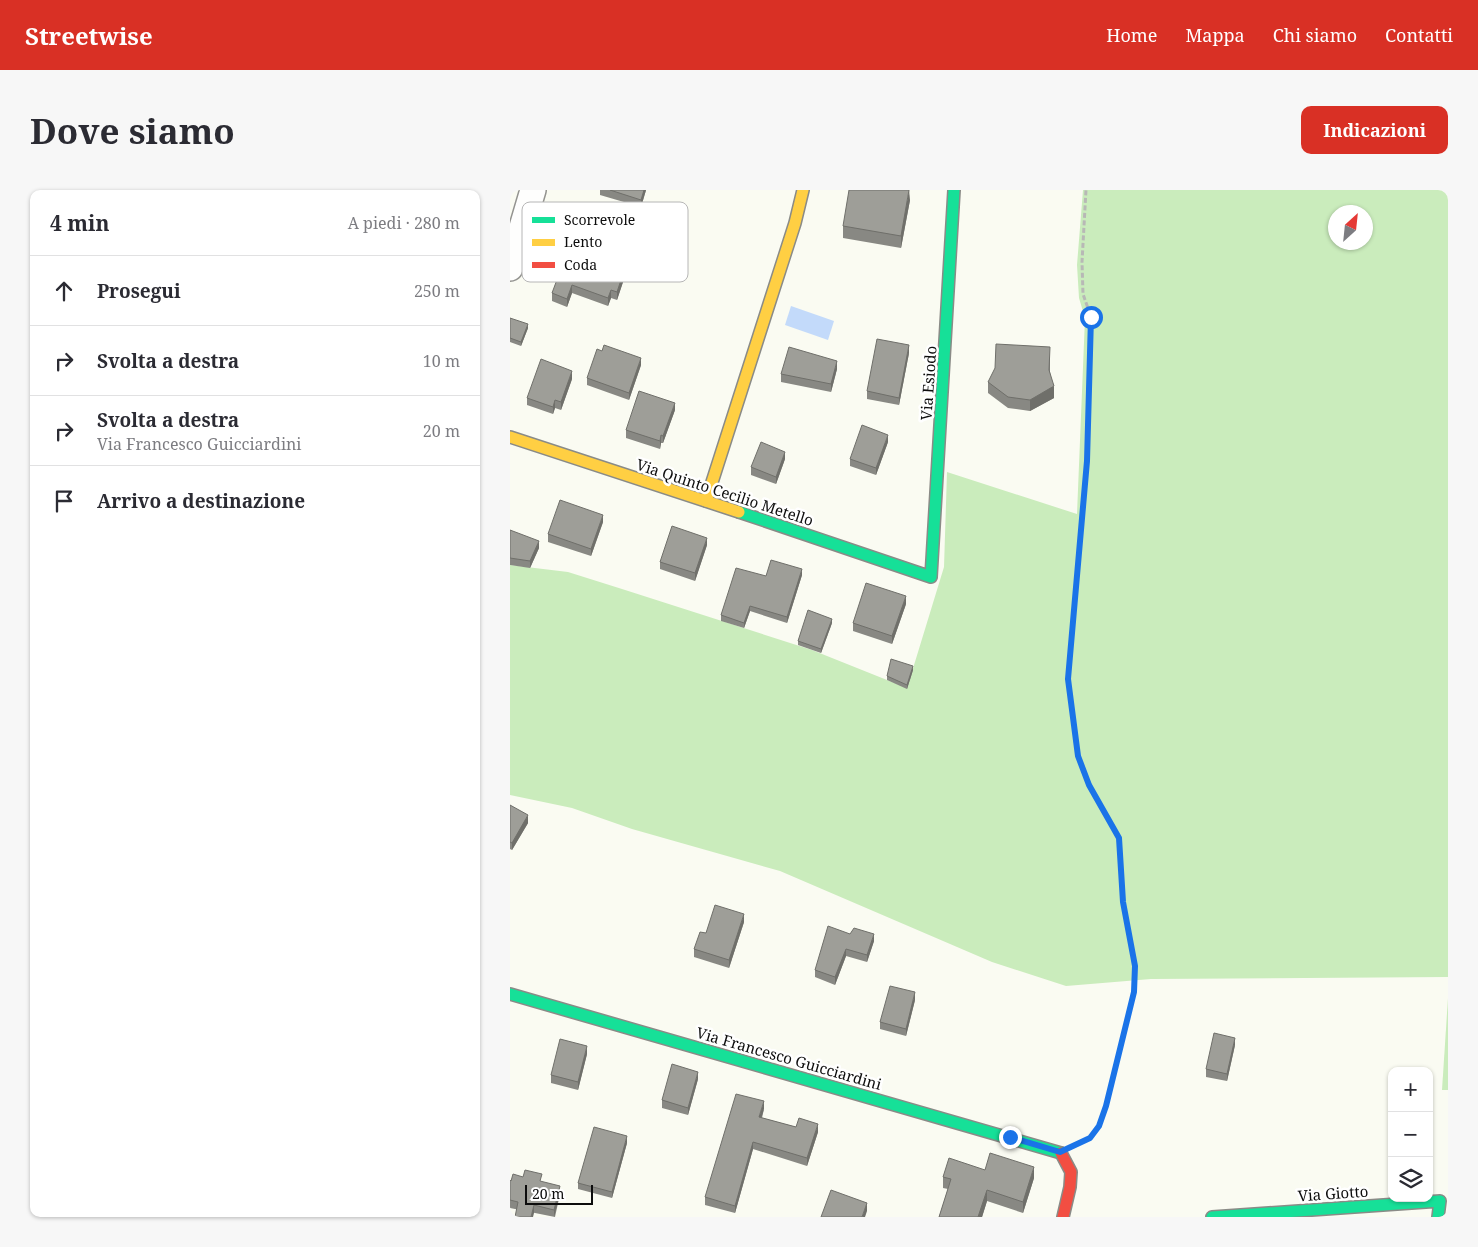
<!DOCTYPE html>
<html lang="it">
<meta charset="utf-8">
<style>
:root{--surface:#fff;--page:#f7f7f7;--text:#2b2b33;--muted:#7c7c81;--line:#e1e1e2;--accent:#d93025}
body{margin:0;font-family:"Noto Serif",serif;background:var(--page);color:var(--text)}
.controls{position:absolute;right:15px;bottom:15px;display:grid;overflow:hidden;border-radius:10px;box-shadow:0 1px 4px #0004}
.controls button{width:45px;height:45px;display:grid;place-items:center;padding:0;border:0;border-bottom:1px solid var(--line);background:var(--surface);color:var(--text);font:25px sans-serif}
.compass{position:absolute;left:818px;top:15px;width:45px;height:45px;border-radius:50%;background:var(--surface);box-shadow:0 1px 4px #0004;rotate:27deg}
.scale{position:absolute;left:15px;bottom:12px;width:68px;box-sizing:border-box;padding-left:5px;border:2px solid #0d0d0d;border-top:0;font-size:14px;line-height:18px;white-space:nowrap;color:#0d0d0d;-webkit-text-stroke:4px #fff;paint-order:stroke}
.stop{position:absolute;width:15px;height:15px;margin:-11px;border:4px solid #1a73e8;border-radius:50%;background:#fff}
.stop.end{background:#1a73e8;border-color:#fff;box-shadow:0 1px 5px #0008}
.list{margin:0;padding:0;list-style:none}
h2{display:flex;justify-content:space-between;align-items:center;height:65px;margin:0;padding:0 20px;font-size:21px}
h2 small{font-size:16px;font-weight:400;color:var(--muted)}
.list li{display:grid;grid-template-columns:32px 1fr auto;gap:15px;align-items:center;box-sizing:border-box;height:70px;padding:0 20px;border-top:1px solid var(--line)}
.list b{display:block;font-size:19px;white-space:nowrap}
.list p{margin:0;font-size:16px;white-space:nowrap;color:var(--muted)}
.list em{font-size:16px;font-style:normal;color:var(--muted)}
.icon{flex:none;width:28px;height:28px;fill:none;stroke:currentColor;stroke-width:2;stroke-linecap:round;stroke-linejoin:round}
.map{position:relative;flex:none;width:938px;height:1027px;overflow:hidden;border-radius:10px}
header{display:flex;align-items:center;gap:30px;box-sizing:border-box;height:70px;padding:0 25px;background:var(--accent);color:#fff}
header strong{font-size:24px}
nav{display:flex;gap:28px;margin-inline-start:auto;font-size:18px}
.intro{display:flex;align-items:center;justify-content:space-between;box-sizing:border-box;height:120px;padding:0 30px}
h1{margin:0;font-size:35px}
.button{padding:12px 22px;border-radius:10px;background:var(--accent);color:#fff;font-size:18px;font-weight:700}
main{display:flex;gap:30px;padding:0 30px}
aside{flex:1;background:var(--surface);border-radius:10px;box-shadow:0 1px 4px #0004}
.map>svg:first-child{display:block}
.forest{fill:#caecbc;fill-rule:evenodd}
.water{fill:#c3dafa}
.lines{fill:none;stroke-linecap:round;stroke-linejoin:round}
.street-casing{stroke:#949490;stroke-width:28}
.fast-casing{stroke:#8a8b87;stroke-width:14}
.slow-casing{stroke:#8a8b87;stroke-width:14}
.jam-casing{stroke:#8a8b87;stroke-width:14}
.path{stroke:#b8b8b6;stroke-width:3;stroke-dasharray:5 2.5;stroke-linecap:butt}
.street{stroke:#fefefd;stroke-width:25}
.fast{stroke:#16e098;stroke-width:11}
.slow{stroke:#ffcf43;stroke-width:11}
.jam{stroke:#f24e42;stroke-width:11}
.wall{fill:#888883}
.shaded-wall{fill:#6f6f6a}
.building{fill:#9e9e98;stroke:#6f6f6a}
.route{stroke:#1a73e8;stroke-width:6}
.labels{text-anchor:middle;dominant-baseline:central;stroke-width:5;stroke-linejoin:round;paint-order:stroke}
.street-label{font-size:15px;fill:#0d0d0d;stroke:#fff}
.key{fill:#fff;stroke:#b6b6b6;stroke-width:1}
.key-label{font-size:14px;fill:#0d0d0d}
</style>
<header>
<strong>Streetwise</strong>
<nav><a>Home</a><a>Mappa</a><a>Chi siamo</a><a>Contatti</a></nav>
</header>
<div class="intro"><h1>Dove siamo</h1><a class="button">Indicazioni</a></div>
<main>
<aside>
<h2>4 min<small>A piedi · 280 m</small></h2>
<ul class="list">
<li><svg class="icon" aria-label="ahead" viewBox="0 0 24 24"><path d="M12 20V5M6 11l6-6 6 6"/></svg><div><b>Prosegui</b></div><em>250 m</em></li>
<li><svg class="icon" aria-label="right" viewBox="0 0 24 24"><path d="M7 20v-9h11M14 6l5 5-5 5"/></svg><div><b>Svolta a destra</b></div><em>10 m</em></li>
<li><svg class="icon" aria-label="right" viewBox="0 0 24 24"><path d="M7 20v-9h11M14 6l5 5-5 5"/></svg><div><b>Svolta a destra</b><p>Via Francesco Guicciardini</p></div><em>20 m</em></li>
<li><svg class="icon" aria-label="arrive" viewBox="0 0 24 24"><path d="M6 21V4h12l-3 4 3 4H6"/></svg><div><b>Arrivo a destinazione</b></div></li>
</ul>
</aside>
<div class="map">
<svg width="938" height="1027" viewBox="0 0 938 1027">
<rect width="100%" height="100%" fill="#fafbf2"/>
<!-- forest -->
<g class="forest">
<path d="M573 0H938V787L641 789 556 796 482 772 270 681 122 639 62 618 0 605V375L58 382 112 399 302 460 397 498 434 377 437 282 567 324 575 128 569 108 567 75ZM826 22H856V52H826Z"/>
<polygon points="938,808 938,900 932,900"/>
</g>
<!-- water -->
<polygon class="water" points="281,116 324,131 318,150 275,135"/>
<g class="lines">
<defs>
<polyline id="street" points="0,78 23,0"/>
<g id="fast">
<polyline points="229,322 421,387 444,0"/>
<polyline points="0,804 551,963"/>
<polyline points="702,1027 930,1011 928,1027"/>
</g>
<g id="slow">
<polyline points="0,247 229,322"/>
<polyline points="196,311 285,33 293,0"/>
</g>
<polyline id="jam" points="551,963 561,982 560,997 553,1027"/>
</defs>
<!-- street casing -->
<use href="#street" class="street-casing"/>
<!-- fast casing -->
<use href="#fast" class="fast-casing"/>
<!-- slow casing -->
<use href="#slow" class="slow-casing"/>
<!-- jam casing -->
<use href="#jam" class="jam-casing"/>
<!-- path -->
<polyline class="path" points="571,953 580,949 589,936 596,916 624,802 625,776 613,712 609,648 579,595 568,566 558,489 577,271 581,127 573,104 572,72 576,0"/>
<!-- street -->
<use href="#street" class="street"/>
<!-- fast -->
<use href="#fast" class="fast"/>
<!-- slow -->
<use href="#slow" class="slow"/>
<!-- jam -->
<use href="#jam" class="jam"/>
</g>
<!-- wall -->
<g class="wall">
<polygon points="90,0 136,0 131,17 90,5"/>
<polygon points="400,10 391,58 333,48 333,36"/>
<polygon points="76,67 114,89 107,110 101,108 98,116 62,103 57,117 42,111 42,103"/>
<polygon points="0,128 18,138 11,156 0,152"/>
<polygon points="399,163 389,215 357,209 357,201"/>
<polygon points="540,169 540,182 544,208 520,221 498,218 478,203 478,192"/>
<polygon points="131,175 119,210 77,195 77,188"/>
<polygon points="327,179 321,202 271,192 271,184"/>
<polygon points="62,189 51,220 45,218 43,224 17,215 17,208"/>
<polygon points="165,220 153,253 151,253 150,259 116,248 116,240"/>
<polygon points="378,252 366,285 340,276 340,269"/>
<polygon points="275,269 266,294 241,285 241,277"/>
<polygon points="93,332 81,366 38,352 38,344"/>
<polygon points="0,340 29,358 20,378 0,375"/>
<polygon points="197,355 185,391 150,379 150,372"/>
<polygon points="292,385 277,433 240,421 234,438 211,431 211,425 256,386"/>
<polygon points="396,414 382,454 343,441 343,433"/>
<polygon points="322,433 311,463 288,455 288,451"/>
<polygon points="403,480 397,499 377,490 377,486"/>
<polygon points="0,615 18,633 2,660 0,659"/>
<polygon points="234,732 219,778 184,767 184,759 196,743"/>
<polygon points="340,744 364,751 357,772 336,766 325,795 305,787 305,780"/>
<polygon points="405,810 396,846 370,839 370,832"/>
<polygon points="725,855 717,891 696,887 696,879"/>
<polygon points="77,864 68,900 41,893 41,885"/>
<polygon points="188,889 178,925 152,918 152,910"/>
<polygon points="254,919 252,928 286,937 308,942 297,976 243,959 225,1023 195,1015 195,1007"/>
<polygon points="117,953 102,1008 68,999 68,993"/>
<polygon points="475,980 524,988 513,1023 477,1011 472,1027 429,1027 438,999 433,998 433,987"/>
<polygon points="0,990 32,992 50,1004 45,1027 0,1018"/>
</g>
<!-- shaded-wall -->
<g class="shaded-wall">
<polygon points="134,0 136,0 131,17 131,10"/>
<polygon points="399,0 400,10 391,58 391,46"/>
<polygon points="114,81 114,89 107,110 107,102"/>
<polygon points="62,95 62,103 57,117 57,109"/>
<polygon points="101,100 101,108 98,116 98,108"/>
<polygon points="18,134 18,138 11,156 11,152"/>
<polygon points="399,155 399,163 389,215 389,208"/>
<polygon points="131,168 131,175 119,210 119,203"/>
<polygon points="327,171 327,179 321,202 321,194"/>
<polygon points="62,181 62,189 51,220 51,212"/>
<polygon points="544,196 544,208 520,221 520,210"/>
<polygon points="45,210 45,218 43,224 43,217"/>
<polygon points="165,213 165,220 153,253 153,246"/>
<polygon points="151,245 151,253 150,259 150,251"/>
<polygon points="378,245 378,252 366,285 366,278"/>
<polygon points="275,262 275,269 266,294 266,287"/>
<polygon points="93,325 93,332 81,366 81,359"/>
<polygon points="197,348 197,355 185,391 185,383"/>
<polygon points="29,351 29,358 20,378 20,371"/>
<polygon points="292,379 292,385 277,433 277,427"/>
<polygon points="396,406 396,414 382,454 382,446"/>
<polygon points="240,416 240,421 234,438 234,433"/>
<polygon points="322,429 322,433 311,463 311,459"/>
<polygon points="403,476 403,480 397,499 397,495"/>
<polygon points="18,625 18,633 2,660 2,653"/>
<polygon points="234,724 234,732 219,778 219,770"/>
<polygon points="364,744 364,751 357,772 357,765"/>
<polygon points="336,759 336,766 325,795 325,787"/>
<polygon points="405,802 405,810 396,846 396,839"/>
<polygon points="725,848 725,855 717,891 717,884"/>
<polygon points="77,856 77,864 68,900 68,892"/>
<polygon points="188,882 188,889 178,925 178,918"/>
<polygon points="254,911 254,919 249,935 249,927"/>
<polygon points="308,934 308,942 297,976 297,968"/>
<polygon points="117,946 117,953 102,1008 102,1002"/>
<polygon points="243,952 243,959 225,1023 225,1016"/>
<polygon points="524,977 524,988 513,1023 513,1012"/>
<polygon points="50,996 50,1004 44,1027 44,1020"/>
<polygon points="477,1000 477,1011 472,1027 468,1027"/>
<polygon points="357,1013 357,1021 355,1027 352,1027"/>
<polygon points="24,1015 24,1023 23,1027 21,1027"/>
</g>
<!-- building -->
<g class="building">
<polygon points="100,0 134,0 131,10"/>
<polygon points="339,0 399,0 391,46 333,36"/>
<polygon points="60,55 76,61 73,66 114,81 107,102 101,100 98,108 62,95 57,109 42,103"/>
<polygon points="0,128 18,134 11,152 0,148"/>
<polygon points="367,149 399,155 389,208 357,201"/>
<polygon points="486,154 540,157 539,180 544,196 520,210 498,207 478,192 485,178"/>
<polygon points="94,155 131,168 119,203 77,188 87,159 92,161"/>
<polygon points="279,157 327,171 321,194 271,184"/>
<polygon points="31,169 62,181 51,212 45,210 43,217 17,208"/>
<polygon points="129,201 165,213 153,246 151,245 150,251 116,240"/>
<polygon points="352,235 378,245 366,278 340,269"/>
<polygon points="251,252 275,262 266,287 241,277"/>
<polygon points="50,310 93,325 81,359 38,344"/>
<polygon points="162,336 197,348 185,383 150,372"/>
<polygon points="0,340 29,351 20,371 0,368"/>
<polygon points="261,370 292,379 277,427 240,416 234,433 211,425 226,378 256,386"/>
<polygon points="356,393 396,406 382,446 343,433"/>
<polygon points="298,420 322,429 311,459 288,451"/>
<polygon points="381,469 403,476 397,495 377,486"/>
<polygon points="0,615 18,625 2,653 0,652"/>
<polygon points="205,715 234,724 219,770 184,759 190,742 196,743"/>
<polygon points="318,736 340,744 344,738 364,744 357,765 336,759 325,787 305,780"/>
<polygon points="380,796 405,802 396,839 370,832"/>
<polygon points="704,843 725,848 717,884 696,879"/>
<polygon points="50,849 77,856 68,892 41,885"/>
<polygon points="162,874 188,882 178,918 152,910"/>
<polygon points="226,904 254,911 249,927 286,937 289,928 308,934 297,968 243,952 225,1016 195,1007"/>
<polygon points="84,937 117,946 102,1002 68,993"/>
<polygon points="480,963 524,977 513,1012 477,1000 468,1027 429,1027 441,989 433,987 439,968 475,980"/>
<polygon points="15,980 32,984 30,991 50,996 44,1020 24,1015 21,1027 5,1027 8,1012 0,1010 0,990 1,991 3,984 13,987"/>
<polygon points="321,1000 357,1013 352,1027 311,1027"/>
</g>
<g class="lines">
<!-- route -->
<polyline class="route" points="500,947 550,962 580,948 589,936 596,916 624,802 625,776 613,712 609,648 579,595 568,566 558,489 577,271 581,127"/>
</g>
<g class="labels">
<!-- street labels -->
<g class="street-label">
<text transform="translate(418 193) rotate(-86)">Via Esiodo</text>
<text transform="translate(215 302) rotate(18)">Via Quinto Cecilio Metello</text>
<text transform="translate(279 868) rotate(16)">Via Francesco Guicciardini</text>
<text transform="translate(823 1003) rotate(-4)">Via Giotto</text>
</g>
</g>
<!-- legend -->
<rect x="12" y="12" width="166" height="80" rx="8" class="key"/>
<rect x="22" y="27" width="23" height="6" fill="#16e098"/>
<rect x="22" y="49" width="23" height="7" fill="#ffcf43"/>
<rect x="22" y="72" width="23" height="6" fill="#f24e42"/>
<g class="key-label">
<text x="54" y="35">Scorrevole</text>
<text x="54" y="57">Lento</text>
<text x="54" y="80">Coda</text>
</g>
</svg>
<div class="controls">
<button>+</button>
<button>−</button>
<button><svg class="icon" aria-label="layers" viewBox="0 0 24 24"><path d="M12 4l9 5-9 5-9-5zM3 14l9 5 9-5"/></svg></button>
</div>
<svg class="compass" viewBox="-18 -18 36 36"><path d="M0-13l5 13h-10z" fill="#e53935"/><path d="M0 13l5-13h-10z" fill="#7c7c81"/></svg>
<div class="scale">20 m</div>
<div class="stop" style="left:581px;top:127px"></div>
<div class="stop end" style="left:500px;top:947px"></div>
</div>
</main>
